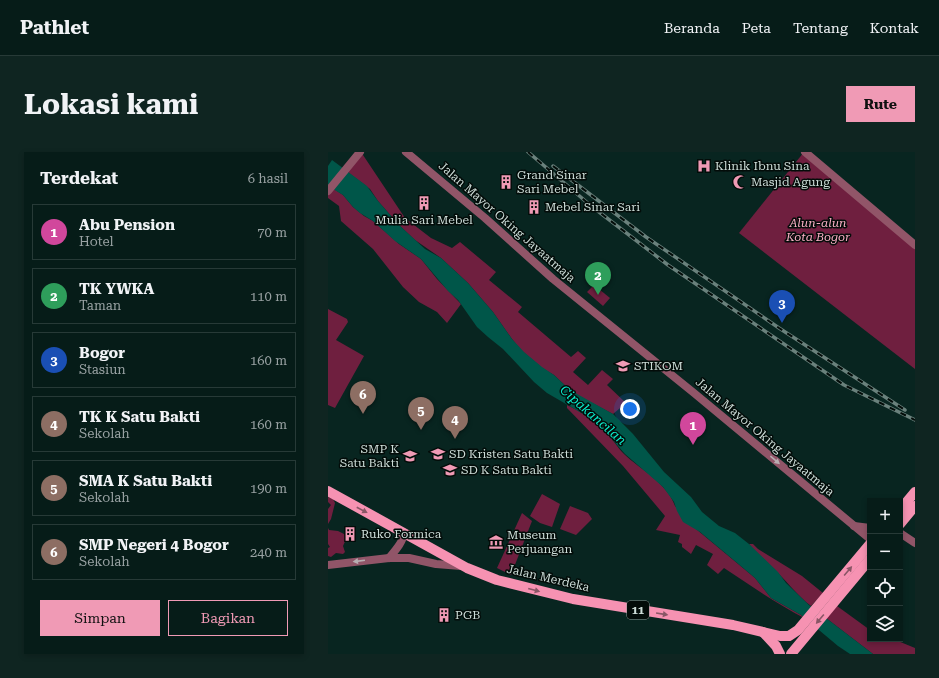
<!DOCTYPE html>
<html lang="id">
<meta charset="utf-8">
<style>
:root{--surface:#061c18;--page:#0f2521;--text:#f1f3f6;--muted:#98a1a2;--line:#273a37;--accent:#f09ab5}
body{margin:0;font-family:"Roboto Serif",serif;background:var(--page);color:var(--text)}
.controls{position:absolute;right:12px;bottom:12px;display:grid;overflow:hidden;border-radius:0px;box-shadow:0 2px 6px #0003}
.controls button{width:36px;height:36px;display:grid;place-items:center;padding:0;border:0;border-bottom:1px solid var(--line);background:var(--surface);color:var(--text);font:20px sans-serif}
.you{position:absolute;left:302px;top:257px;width:14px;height:14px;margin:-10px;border:3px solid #fff;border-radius:50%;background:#1a73e8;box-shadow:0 0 0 6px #1a73e833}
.badge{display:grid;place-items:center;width:26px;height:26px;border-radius:50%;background:var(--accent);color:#fff;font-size:13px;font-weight:700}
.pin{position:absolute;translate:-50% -33px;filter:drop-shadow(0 1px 2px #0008)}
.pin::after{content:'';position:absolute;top:21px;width:14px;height:12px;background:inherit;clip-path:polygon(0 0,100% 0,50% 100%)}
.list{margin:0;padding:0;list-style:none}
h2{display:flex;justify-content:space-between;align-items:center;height:52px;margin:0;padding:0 16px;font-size:17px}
h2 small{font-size:13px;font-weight:400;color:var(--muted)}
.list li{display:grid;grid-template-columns:26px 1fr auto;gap:12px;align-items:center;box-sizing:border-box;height:56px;margin:0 8px 8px;padding:0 8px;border:1px solid var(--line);border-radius:0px}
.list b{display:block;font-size:15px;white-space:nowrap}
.list p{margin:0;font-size:13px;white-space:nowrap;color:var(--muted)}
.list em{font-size:13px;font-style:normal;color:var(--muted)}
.actions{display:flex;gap:8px;padding:12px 16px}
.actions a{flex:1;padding:9px 0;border:1px solid var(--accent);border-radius:0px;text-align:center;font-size:14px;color:var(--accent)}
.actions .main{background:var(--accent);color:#111}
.icon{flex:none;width:22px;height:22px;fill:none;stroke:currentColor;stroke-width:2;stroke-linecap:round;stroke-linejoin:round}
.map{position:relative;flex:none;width:587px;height:502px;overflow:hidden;border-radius:0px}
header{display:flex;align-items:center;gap:24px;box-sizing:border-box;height:56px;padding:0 20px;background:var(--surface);border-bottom:1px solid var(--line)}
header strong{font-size:19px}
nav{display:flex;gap:22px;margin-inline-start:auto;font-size:14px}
.intro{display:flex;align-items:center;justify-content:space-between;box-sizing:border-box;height:96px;padding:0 24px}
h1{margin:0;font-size:28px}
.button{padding:10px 18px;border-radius:0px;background:var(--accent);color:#111;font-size:14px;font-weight:700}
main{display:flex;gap:24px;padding:0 24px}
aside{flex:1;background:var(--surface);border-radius:0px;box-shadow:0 2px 6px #0003}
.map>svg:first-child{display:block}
.green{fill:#6f1f3f}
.water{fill:#005649}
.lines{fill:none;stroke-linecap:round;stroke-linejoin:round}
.tertiary{stroke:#915568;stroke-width:8}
.primary{stroke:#f692b2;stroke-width:10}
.rail-casing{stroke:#6a817c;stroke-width:3.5}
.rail{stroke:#030c09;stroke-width:2;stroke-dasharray:6;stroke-linecap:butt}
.oneway{fill:#b8adb1}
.oneway2{fill:#895666}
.labels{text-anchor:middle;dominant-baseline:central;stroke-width:3;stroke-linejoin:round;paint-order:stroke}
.shield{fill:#030c09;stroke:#909e9a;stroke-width:1}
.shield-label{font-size:11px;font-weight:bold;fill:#cdddd8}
.poi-label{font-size:12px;fill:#cdddd8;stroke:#030c09;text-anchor:start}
.street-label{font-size:12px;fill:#cdddd8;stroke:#030c09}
.park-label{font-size:12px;font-style:italic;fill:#f9aec4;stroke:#030c09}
.water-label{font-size:13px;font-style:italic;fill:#0aeccc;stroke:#030c09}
</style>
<header>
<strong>Pathlet</strong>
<nav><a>Beranda</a><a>Peta</a><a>Tentang</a><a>Kontak</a></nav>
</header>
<div class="intro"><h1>Lokasi kami</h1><a class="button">Rute</a></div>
<main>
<aside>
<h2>Terdekat<small>6 hasil</small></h2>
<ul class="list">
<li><span class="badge" style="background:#d1479c">1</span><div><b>Abu Pension</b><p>Hotel</p></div><em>70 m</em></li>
<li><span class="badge" style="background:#2e9e5b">2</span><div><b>TK YWKA</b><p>Taman</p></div><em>110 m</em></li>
<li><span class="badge" style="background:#1a4fb4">3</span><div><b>Bogor</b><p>Stasiun</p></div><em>160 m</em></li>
<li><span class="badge" style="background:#8d6e63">4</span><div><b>TK K Satu Bakti</b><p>Sekolah</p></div><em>160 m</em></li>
<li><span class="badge" style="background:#8d6e63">5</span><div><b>SMA K Satu Bakti</b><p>Sekolah</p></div><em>190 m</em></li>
<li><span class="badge" style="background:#8d6e63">6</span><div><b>SMP Negeri 4 Bogor</b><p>Sekolah</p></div><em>240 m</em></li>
</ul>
<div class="actions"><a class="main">Simpan</a><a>Bagikan</a></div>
</aside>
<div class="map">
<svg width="587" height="502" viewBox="0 0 587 502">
<rect width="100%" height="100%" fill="#082520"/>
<!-- green -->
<g class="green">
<polygon points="33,0 77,66 103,86 124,96 132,90 168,120 161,128 194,155 190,160 243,205 250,199 258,206 245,220 260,233 274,218 285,227 279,233 298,251 285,262 245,241 226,223 214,216 193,198 184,187 165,160 140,131 113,106 87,88 71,73 50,49 42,37 17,18"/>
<polygon points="476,0 587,93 587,217 411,81"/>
<polygon points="3,35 15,43 25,55 36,64 45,69 71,92 93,107 109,127 133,152 119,171 109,160 91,150 75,135 45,97 13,69 11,54 0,46 0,39"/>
<polygon points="266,133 282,146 275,154 259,140"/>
<polygon points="0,157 19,167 20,170 8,188 36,204 7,256 0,253"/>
<path d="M239 253C251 259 264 267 274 276 283 284 288 294 296 302 313 318 339 331 347 354L368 377 427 426 443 446 473 463 478 467C449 452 423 434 396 416L390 422 379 413 385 402 368 393 363 402 354 395V392L350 390 352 383 328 378 337 364 295 314 239 256Z"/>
<polygon points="214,342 232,352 224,375 212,371 202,364"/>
<polygon points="0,345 5,347 7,351 3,367 0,372 0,357 3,353 0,350"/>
<polygon points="242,354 260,361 264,367 248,383 232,377"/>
<polygon points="194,361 204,369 183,423 169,416"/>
<polygon points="0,376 1,378 10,379 18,383 19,385 15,394 17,400 15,402 8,401 3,405 0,404 0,396 2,395 0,392"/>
<path d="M421 392H425L430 397 474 424 495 441 483 454C471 445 461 432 450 421 441 411 429 403 421 392Z"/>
<polygon points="509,454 542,478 542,487 565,487 587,496 587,502 545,502 498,466"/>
</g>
<!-- water -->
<polygon class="water" points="4,8 39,34 50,49 71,73 97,97 113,106 140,131 165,160 184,187 196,200 214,215 226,223 242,238 285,262 305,282 336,320 363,345 374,360 391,374 407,381 421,392 450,420 458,431 481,453 545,502 522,502 510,494 473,463 443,446 427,426 408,410 372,380 355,370 349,359 346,350 335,335 297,302 275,277 257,263 219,241 206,230 175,197 160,185 149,175 130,148 120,139 93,107 67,89 45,69 32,61 25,55 15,43 0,34 0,14"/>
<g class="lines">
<!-- tertiary -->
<g class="tertiary">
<polyline points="78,0 157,66 225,127 366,241 542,387"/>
<polyline points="477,0 587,93"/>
<polyline points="0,39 32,0"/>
<polyline points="526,374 542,376"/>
<polyline points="572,381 587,391"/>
<path d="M61 406C65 401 76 389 75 383 75 382 72 379 71 378"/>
<polyline points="0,413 61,406 81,406 108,412 133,414"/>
</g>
<!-- primary -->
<g class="primary">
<polyline points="0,339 139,416 169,428 245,447 405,473 452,484 461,484 470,478 542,392"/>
<polyline points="572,358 587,340"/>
<polyline points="572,372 587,354"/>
<polyline points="435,480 448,494 452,502"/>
<polyline points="463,502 542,407"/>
</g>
<defs>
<g id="rail">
<polyline points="200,0 262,53 340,113 516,233 587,268"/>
<polyline points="225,14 318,85 451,176 577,258"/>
</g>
</defs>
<!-- rail casing -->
<use href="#rail" class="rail-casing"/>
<!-- rail -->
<use href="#rail" class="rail"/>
</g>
<!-- one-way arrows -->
<defs><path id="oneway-solid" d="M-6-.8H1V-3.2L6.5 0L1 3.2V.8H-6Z"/></defs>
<g class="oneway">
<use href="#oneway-solid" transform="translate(447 308) rotate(40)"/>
<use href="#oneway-solid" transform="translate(31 409) rotate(173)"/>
</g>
<g class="oneway2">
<use href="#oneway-solid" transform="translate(34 358) rotate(28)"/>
<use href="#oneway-solid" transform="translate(520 419) rotate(-50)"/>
<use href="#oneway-solid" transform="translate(206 438) rotate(15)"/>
<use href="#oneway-solid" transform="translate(334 462) rotate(9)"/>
<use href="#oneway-solid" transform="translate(492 467) rotate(130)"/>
</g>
<!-- icons -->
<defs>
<symbol id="hospital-bare" viewBox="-9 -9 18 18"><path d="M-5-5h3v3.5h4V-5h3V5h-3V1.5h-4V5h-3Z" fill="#f09ab5" stroke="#030c09" stroke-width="2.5" paint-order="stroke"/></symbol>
<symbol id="building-bare" viewBox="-9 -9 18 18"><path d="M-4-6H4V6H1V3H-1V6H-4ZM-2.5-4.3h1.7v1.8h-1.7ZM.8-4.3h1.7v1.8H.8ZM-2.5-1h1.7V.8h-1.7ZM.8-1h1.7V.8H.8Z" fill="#f09ab5" stroke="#030c09" stroke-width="2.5" paint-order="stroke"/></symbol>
<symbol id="mosque-bare" viewBox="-9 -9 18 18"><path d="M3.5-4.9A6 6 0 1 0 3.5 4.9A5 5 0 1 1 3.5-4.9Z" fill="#f09ab5" stroke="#030c09" stroke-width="2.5" paint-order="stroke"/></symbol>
<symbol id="university-bare" viewBox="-9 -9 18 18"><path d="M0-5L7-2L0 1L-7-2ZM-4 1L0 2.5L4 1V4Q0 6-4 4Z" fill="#f09ab5" stroke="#030c09" stroke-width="2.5" paint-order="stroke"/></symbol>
<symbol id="school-bare" viewBox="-9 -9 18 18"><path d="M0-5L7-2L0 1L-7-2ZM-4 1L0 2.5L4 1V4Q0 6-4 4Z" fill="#f09ab5" stroke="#030c09" stroke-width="2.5" paint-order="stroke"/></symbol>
<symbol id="museum-bare" viewBox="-9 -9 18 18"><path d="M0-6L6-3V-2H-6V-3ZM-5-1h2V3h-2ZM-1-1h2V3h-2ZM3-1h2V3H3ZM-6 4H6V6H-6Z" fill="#f09ab5" stroke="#030c09" stroke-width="2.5" paint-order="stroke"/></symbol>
</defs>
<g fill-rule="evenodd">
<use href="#hospital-bare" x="366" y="4" width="20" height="20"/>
<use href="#building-bare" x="168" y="20" width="20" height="20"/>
<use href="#mosque-bare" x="402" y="20" width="20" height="20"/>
<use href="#building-bare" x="86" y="41" width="20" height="20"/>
<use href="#building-bare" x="196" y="45" width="20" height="20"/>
<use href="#university-bare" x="285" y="204" width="20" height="20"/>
<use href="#school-bare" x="100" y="292" width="20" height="20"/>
<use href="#school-bare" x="72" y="294" width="20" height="20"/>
<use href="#school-bare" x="112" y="308" width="20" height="20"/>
<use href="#building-bare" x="12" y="372" width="20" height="20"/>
<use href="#museum-bare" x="158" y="380" width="20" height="20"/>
<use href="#building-bare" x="106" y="453" width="20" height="20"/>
</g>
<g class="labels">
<!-- shield labels -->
<rect class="shield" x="299" y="449" width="22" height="18" rx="3"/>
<g class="shield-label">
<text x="310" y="458">11</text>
</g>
<!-- poi labels -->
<g class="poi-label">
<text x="387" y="14">Klinik Ibnu Sina</text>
<text x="189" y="23">Grand Sinar<tspan x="189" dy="14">Sari Mebel</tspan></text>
<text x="423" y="30">Masjid Agung</text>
<text x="217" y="55">Mebel Sinar Sari</text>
<text x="96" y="68" text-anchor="middle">Mulia Sari Mebel</text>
<text x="306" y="214">STIKOM</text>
<text x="71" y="297" text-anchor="end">SMP K<tspan x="71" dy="14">Satu Bakti</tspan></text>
<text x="121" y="302">SD Kristen Satu Bakti</text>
<text x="133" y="318">SD K Satu Bakti</text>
<text x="33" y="382">Ruko Formica</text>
<text x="179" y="383">Museum<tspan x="179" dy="14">Perjuangan</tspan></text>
<text x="127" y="463">PGB</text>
</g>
<!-- street labels -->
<g class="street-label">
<text transform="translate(179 70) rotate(41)">Jalan Mayor Oking Jayaatmaja</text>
<text transform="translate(437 285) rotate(40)">Jalan Mayor Oking Jayaatmaja</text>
<text transform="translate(220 426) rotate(13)">Jalan Merdeka</text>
</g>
<!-- park labels -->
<g class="park-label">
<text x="490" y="71">Alun-alun<tspan x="490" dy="14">Kota Bogor</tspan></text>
</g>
<!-- water labels -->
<g class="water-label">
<text transform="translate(265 263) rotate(41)">Cipakancilan</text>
</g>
</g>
</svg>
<div class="controls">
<button>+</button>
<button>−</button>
<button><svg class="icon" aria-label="locate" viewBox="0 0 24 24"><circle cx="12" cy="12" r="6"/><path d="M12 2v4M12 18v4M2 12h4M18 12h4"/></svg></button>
<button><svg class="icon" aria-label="layers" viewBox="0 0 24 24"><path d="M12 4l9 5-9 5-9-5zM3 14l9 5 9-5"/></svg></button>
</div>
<div class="you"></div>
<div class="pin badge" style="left:365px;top:293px;background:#d1479c">1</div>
<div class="pin badge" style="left:270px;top:143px;background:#2e9e5b">2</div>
<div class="pin badge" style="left:454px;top:171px;background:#1a4fb4">3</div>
<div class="pin badge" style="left:127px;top:287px;background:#8d6e63">4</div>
<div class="pin badge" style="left:93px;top:278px;background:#8d6e63">5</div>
<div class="pin badge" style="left:35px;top:262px;background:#8d6e63">6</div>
</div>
</main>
